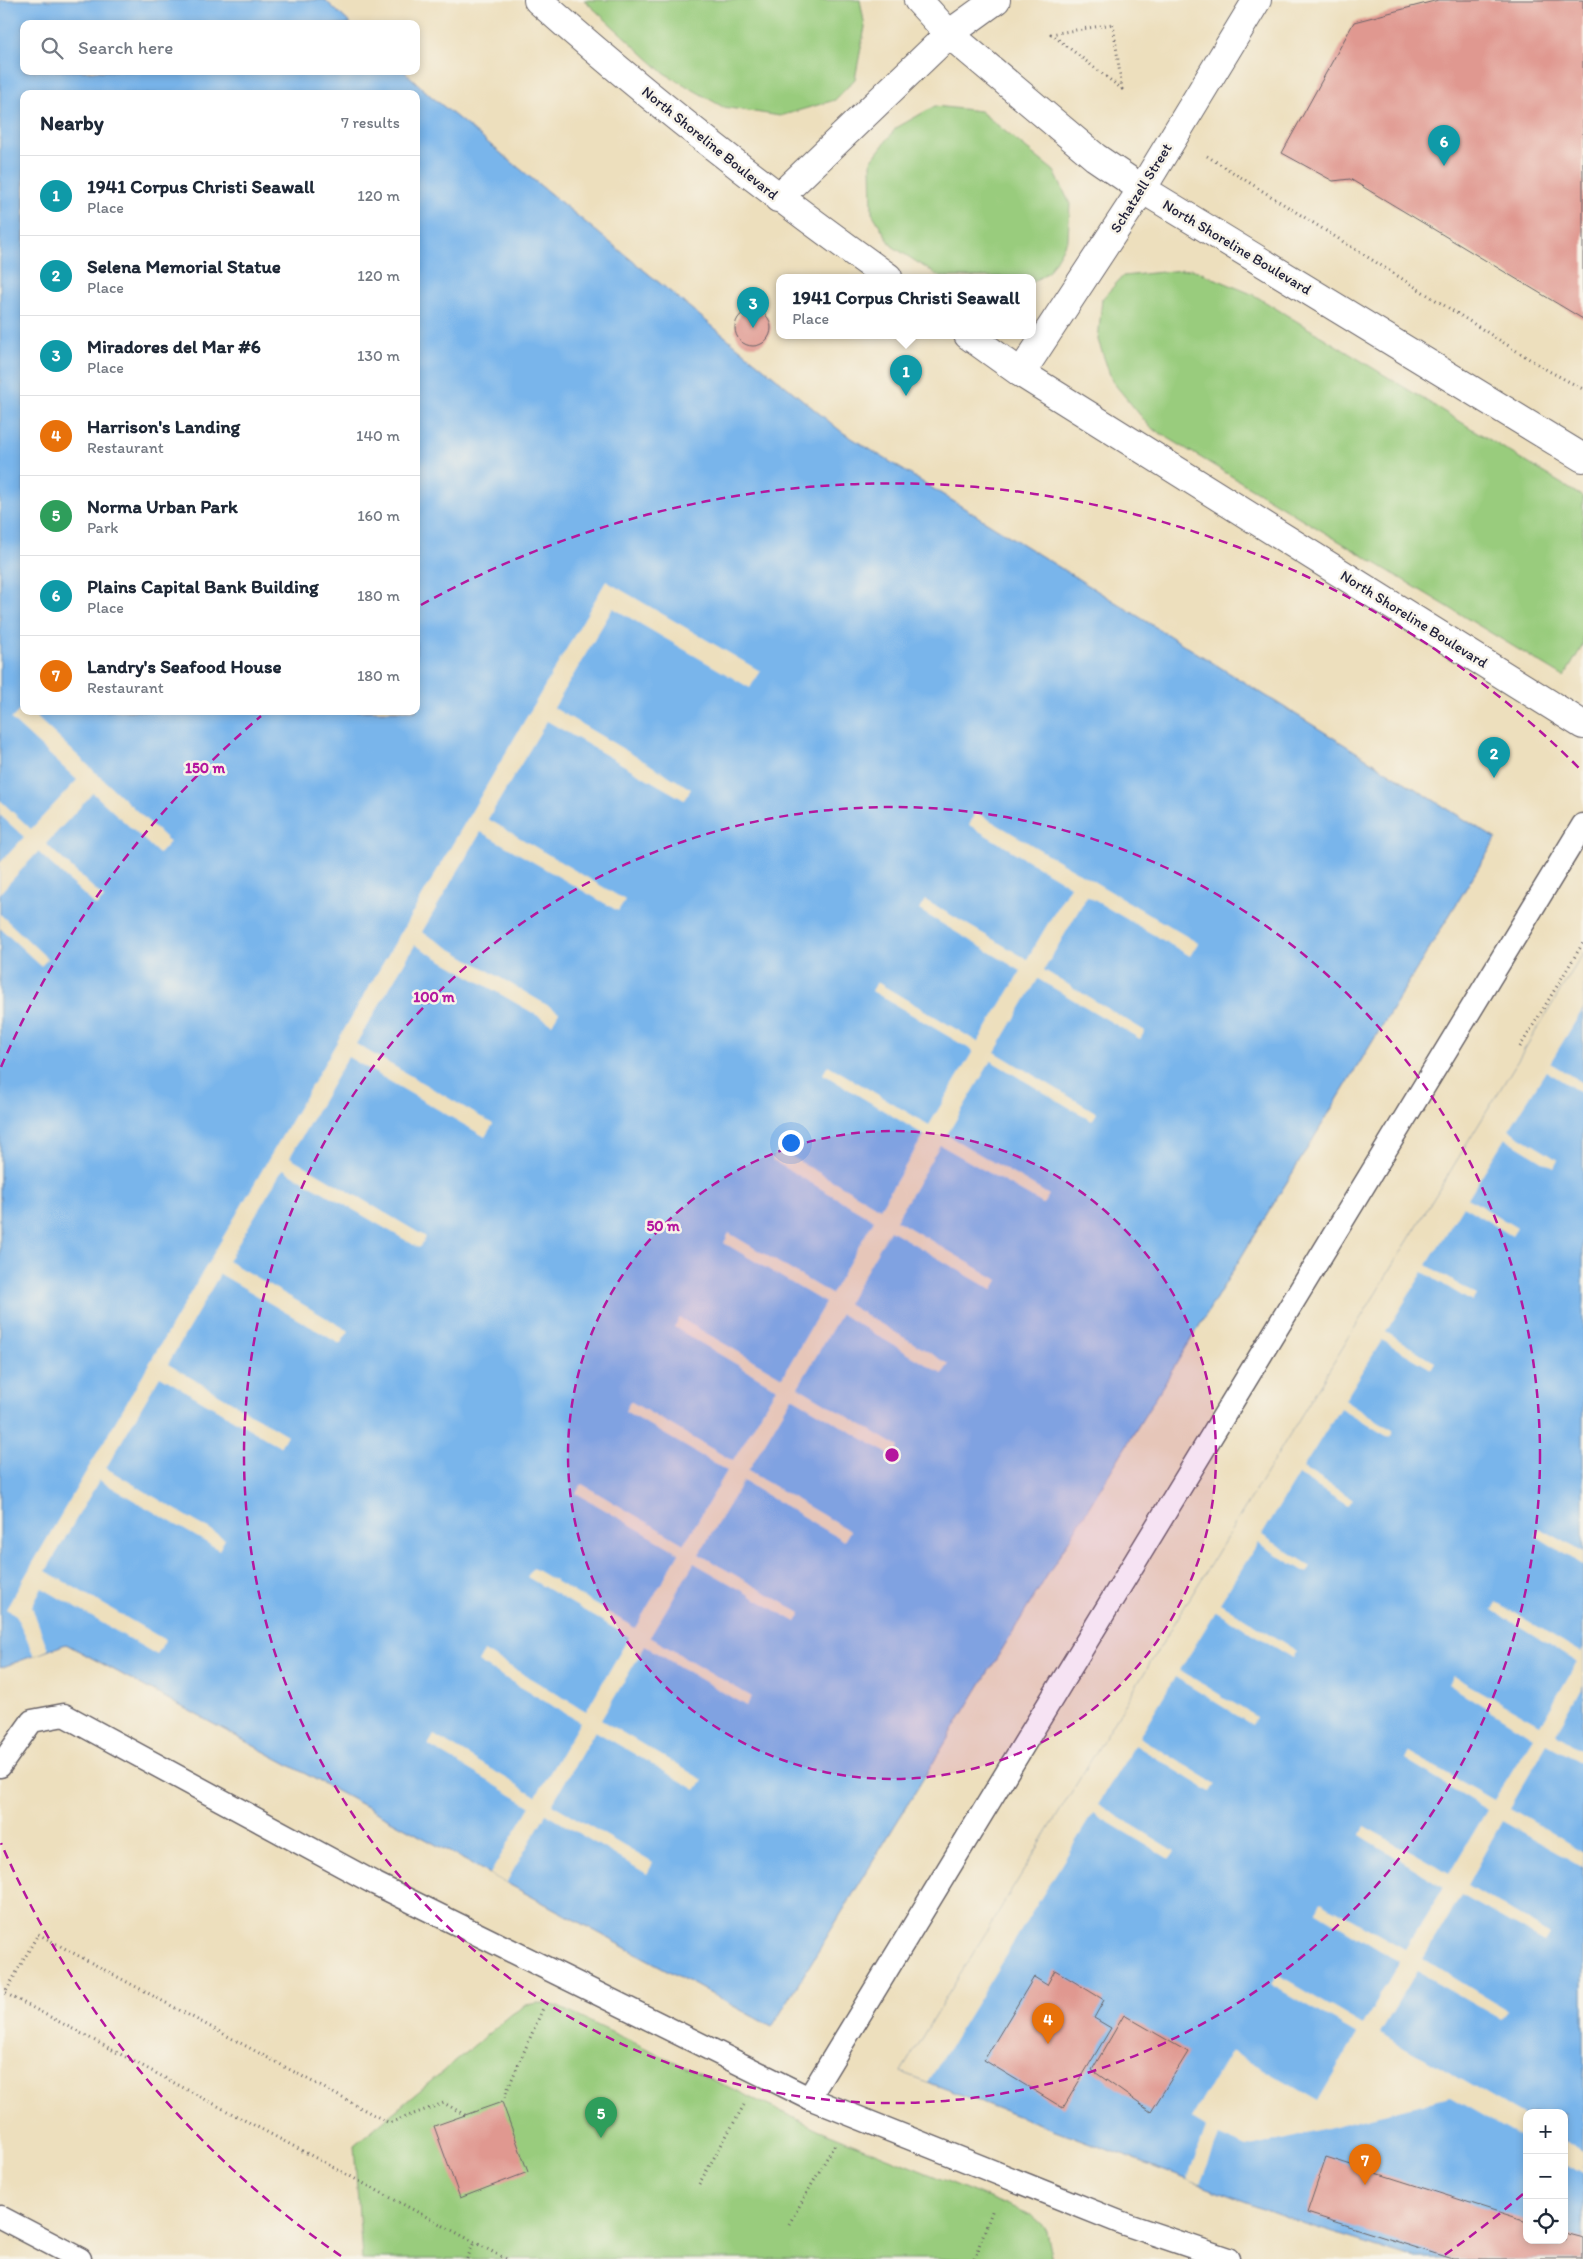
<!DOCTYPE html>
<meta charset="utf-8">
<style>
:root{--surface:#fff;--page:#f2f2f3;--text:#1f2937;--muted:#747a83;--line:#e0e1e3;--accent:#1a73e8}
body{margin:0;font-family:Itim,sans-serif;background:var(--page);color:var(--text)}
.controls{position:absolute;right:15px;bottom:15px;display:grid;overflow:hidden;border-radius:10px;box-shadow:0 2px 8px #0003}
.controls button{width:45px;height:45px;display:grid;place-items:center;padding:0;border:0;border-bottom:1px solid var(--line);background:var(--surface);color:var(--text);font:25px sans-serif}
.you{position:absolute;left:790px;top:1142px;width:18px;height:18px;margin:-12px;border:4px solid #fff;border-radius:50%;background:#1a73e8;box-shadow:0 0 0 8px #1a73e833}
.badge{display:grid;place-items:center;width:32px;height:32px;border-radius:50%;background:var(--accent);color:#fff;font-size:16px;font-weight:700}
.pin{position:absolute;translate:-50% -41px;filter:drop-shadow(0 1px 2px #0008)}
.pin::after{content:'';position:absolute;top:26px;width:18px;height:15px;background:inherit;clip-path:polygon(0 0,100% 0,50% 100%)}
.popup{position:absolute;left:776px;top:274px;width:260px;height:65px;box-sizing:border-box;display:grid;place-content:center;border-radius:10px;background:var(--surface);filter:drop-shadow(0 1px 4px #0005);font-size:16px;white-space:nowrap;color:var(--muted)}
.popup b{font-size:19px;color:var(--text)}
.popup::after{content:'';position:absolute;left:50%;top:100%;margin-left:-10px;border:10px solid transparent;border-top-color:var(--surface)}
.list{margin:0;padding:0;list-style:none}
h2{display:flex;justify-content:space-between;align-items:center;height:65px;margin:0;padding:0 20px;font-size:21px}
h2 small{font-size:16px;font-weight:400;color:var(--muted)}
.list li{display:grid;grid-template-columns:32px 1fr auto;gap:15px;align-items:center;box-sizing:border-box;height:80px;padding:0 20px;border-top:1px solid var(--line)}
.list b{display:block;font-size:19px;white-space:nowrap}
.list p{margin:0;font-size:16px;white-space:nowrap;color:var(--muted)}
.list em{font-size:16px;font-style:normal;color:var(--muted)}
.icon{flex:none;width:28px;height:28px;fill:none;stroke:currentColor;stroke-width:2;stroke-linecap:round;stroke-linejoin:round}
.map{position:relative;flex:none;width:1583px;height:2259px;overflow:hidden}
.search{position:absolute;background:var(--surface);box-shadow:0 2px 8px #0003;left:20px;top:20px;width:400px;height:55px;display:flex;align-items:center;gap:12px;box-sizing:border-box;padding:0 18px;border-radius:10px;color:var(--muted);font-size:19px}
.panel{position:absolute;background:var(--surface);box-shadow:0 2px 8px #0003;left:20px;top:90px;width:400px;height:625px;border-radius:10px}
.map>svg:first-child{display:block}
.green{fill:#99cc7d;stroke:#5e775c}
.water{fill:#79b5eb;stroke:#4e6c93;fill-rule:evenodd}
.pier{fill:#eddfbd}
.building{fill:#e09890}
.lines{fill:none;stroke-linecap:round;stroke-linejoin:round}
.service-casing{stroke:#696468;stroke-width:25}
.secondary-casing{stroke:#696468;stroke-width:30}
.primary-casing{stroke:#696468;stroke-width:30}
.path{stroke:#696468;stroke-width:3;stroke-dasharray:1 4;stroke-linecap:butt}
.service{stroke:#fff;stroke-width:22}
.secondary{stroke:#fff;stroke-width:28}
.primary{stroke:#fff;stroke-width:28}
.ring{fill:none;stroke:#b5179e;stroke-width:2.5;stroke-dasharray:9 6}
.labels{text-anchor:middle;dominant-baseline:central;stroke-width:5;stroke-linejoin:round;paint-order:stroke}
.street-label{font-size:15px;fill:#22223b;stroke:#f7f3e8}
.centre{fill:#b5179e;stroke:#f7f3e8;stroke-width:2.5}
.ring-label{font-size:15px;text-anchor:middle;font-weight:bold;fill:#b5179e;stroke:#f7f3e8;stroke-width:5;stroke-linejoin:round;paint-order:stroke}
</style>
<div class="map">
<svg width="1583" height="2259" viewBox="0 0 1583 2259">
<rect width="100%" height="100%" fill="#f7f3e8"/>
<filter id="ink" filterUnits="userSpaceOnUse"><feTurbulence type="fractalNoise" baseFrequency=".02" numOctaves="2"/><feDisplacementMap in="SourceGraphic" scale="10" xChannelSelector="R" yChannelSelector="G"/><feConvolveMatrix kernelMatrix="1 2 1 2 8 2 1 2 1" color-interpolation-filters="sRGB"/></filter>
<filter id="wash" filterUnits="userSpaceOnUse"><feTurbulence type="fractalNoise" baseFrequency=".0096" numOctaves="4" result="noise"/><feDisplacementMap in="SourceGraphic" scale="20" xChannelSelector="R" yChannelSelector="G"/><feGaussianBlur stdDeviation="1.12" result="paint"/><feColorMatrix in="noise" values="0 0 0 0 0 0 0 0 0 0 0 0 0 0 0 0 0 1.4 0 .05"/><feComposite in="paint" operator="in"/></filter>
<g filter="url(#wash)">
<rect width="100%" height="100%" fill="#eddfbd"/>
<!-- green -->
<g class="green">
<polygon points="584,0 860,0 865,27 855,79 835,100 780,116 723,107 664,73"/>
<polygon points="935,106 980,111 1054,171 1070,204 1068,239 1049,271 1032,283 1032,277 940,277 892,246 872,213 871,161 896,128"/>
<polygon points="1192,269 1254,295 1583,497 1583,645 1564,677 1150,427 1112,381 1098,340 1102,299 1123,276"/>
<polygon points="538,2003 556,2006 820,2130 1033,2216 1045,2227 1052,2259 362,2259 354,2145 512,2014 526,2005"/>
</g>
<!-- water -->
<g class="water">
<path d="M0 0H325L351 24H24V71H404L432 97 842 432 1496 839 772 2027 66 1644 0 1668ZM24 94H416V711H24Z"/>
<path d="M1583 954V2259H1416L1308 2225 901 2072ZM1527 2113H1564V2240H1527Z"/>
</g>
<!-- pier -->
<g class="pier">
<polygon points="606,581 760,671 750,688 613,608 554,708 691,789 684,800 547,721 488,819 625,900 618,911 481,832 422,932 559,1012 552,1024 415,945 356,1044 493,1124 485,1137 348,1057 290,1157 426,1237 419,1248 283,1169 228,1261 349,1331 340,1344 220,1274 168,1364 287,1435 280,1447 160,1376 106,1468 225,1539 219,1550 99,1480 46,1571 165,1640 157,1655 42,1588 32,1607 48,1650 34,1656 16,1615 6,1609"/>
<polygon points="24,706 24,711 30,711 170,842 159,854 93,793 46,844 104,898 96,906 38,852 0,893 0,863 24,837 0,815 0,800 31,829 77,780 11,719"/>
<polygon points="976,812 1198,943 1190,956 1087,896 1044,970 1145,1031 1140,1039 1038,979 995,1052 1097,1113 1092,1121 991,1061 947,1135 1049,1195 1043,1204 940,1145 896,1220 998,1280 992,1290 890,1230 847,1304 949,1364 942,1374 841,1314 798,1387 899,1447 894,1457 792,1397 748,1471 850,1531 844,1541 743,1481 699,1554 801,1613 796,1622 694,1563 650,1637 752,1697 746,1706 645,1646 601,1720 703,1780 696,1790 595,1731 552,1804 653,1863 647,1874 546,1814 506,1883 490,1874 530,1806 428,1745 434,1735 536,1796 580,1722 478,1662 484,1651 586,1711 629,1637 527,1577 533,1568 635,1628 679,1553 576,1493 582,1484 684,1544 727,1471 625,1411 630,1401 733,1461 776,1388 674,1327 680,1318 782,1377 825,1303 724,1243 729,1233 831,1294 874,1220 772,1160 778,1149 880,1208 924,1135 823,1074 828,1065 929,1125 973,1051 872,991 877,982 978,1042 1021,971 919,910 925,900 1027,959 1070,886 969,825"/>
<polygon points="0,914 48,959 41,966 0,928"/>
<polygon points="1583,954 1583,1009 1550,1063 1583,1083 1583,1094 1546,1071 1509,1130 1558,1160 1554,1168 1505,1138 1468,1198 1517,1228 1512,1236 1463,1206 1427,1265 1476,1295 1472,1302 1423,1272 1386,1332 1435,1362 1431,1369 1382,1340 1345,1400 1394,1431 1390,1438 1340,1408 1303,1468 1353,1499 1348,1506 1298,1475 1262,1535 1311,1566 1307,1573 1258,1543 1220,1603 1297,1651 1293,1658 1216,1611 1180,1670 1256,1717 1252,1725 1175,1677 1139,1737 1216,1784 1211,1792 1135,1745 1098,1804 1175,1851 1169,1859 1093,1813 928,2082 901,2072"/>
<polygon points="1540,1528 1583,1552 1583,1565 1536,1536"/>
<polygon points="1496,1602 1581,1652 1583,1649 1583,1685 1556,1734 1583,1751 1583,1764 1547,1744 1510,1808 1583,1852 1583,1867 1502,1821 1467,1885 1550,1934 1545,1942 1461,1895 1423,1959 1507,2010 1501,2019 1417,1971 1380,2033 1527,2118 1527,2141 1450,2097 1247,2148 1219,2136 1200,2184 1187,2180 1206,2128 1191,2119 1231,2051 1318,2101 1357,2034 1271,1984 1277,1975 1363,2025 1399,1962 1316,1911 1321,1902 1405,1949 1444,1887 1360,1835 1364,1826 1449,1874 1487,1810 1405,1760 1409,1752 1494,1800 1533,1737 1448,1684 1453,1676 1540,1725 1577,1662 1492,1610"/>
<polygon points="1564,2140 1583,2151 1583,2174 1564,2163"/>
</g>
<g id="blocks">
<!-- building -->
<g class="building">
<polygon points="1438,0 1583,0 1583,319 1350,179 1333,181 1282,153 1354,22"/>
<circle cx="753" cy="328" r="18"/>
<polygon points="1055,1970 1104,2000 1094,2018 1111,2028 1063,2108 984,2060 1034,1977 1047,1985"/>
<polygon points="1124,2015 1188,2052 1151,2112 1092,2070"/>
<polygon points="502,2102 528,2172 460,2198 434,2126"/>
<polygon points="1326,2157 1527,2221 1527,2240 1564,2240 1564,2233 1583,2238 1583,2259 1452,2259 1307,2213"/>
</g>
</g>
</g>
<g filter="url(#ink)">
<use href="#blocks" fill-opacity="0" stroke="#696468" stroke-width="1"/>
<g class="lines">
<defs>
<g id="service">
<polyline points="0,1766 32,1721 64,1715 376,1884 809,2098 1122,2223 1228,2259"/>
<polyline points="809,2098 1583,825"/>
<polyline points="0,2217 80,2259"/>
</g>
<g id="secondary">
<polyline points="778,198 949,34 996,0"/>
<polyline points="1021,373 1142,189 1257,0"/>
</g>
<g id="primary">
<path d="M538 0C649 99 767 190 888 277"/>
<polyline points="918,0 949,34 1095,157 1142,189 1583,458"/>
<polyline points="968,335 1021,373 1583,725"/>
</g>
</defs>
<!-- service casing -->
<use href="#service" class="service-casing"/>
<!-- secondary casing -->
<use href="#secondary" class="secondary-casing"/>
<!-- primary casing -->
<use href="#primary" class="primary-casing"/>
<!-- path -->
<g class="path">
<polygon points="1113,24 1122,89 1051,34"/>
<polyline points="1207,156 1547,370 1583,389"/>
<polyline points="1520,1047 1583,943"/>
<polyline points="502,2102 544,2006"/>
<polyline points="465,2115 444,2103 389,2123 38,1934 5,1993 506,2259"/>
<polyline points="699,2184 744,2105"/>
<polyline points="789,2224 835,2144"/>
<polyline points="467,2259 474,2242"/>
<polyline points="974,2259 993,2209"/>
</g>
<!-- service -->
<use href="#service" class="service"/>
<!-- secondary -->
<use href="#secondary" class="secondary"/>
<!-- primary -->
<use href="#primary" class="primary"/>
</g>
</g>
<!-- distance rings -->
<circle cx="892" cy="1455" r="324" fill="#b5179e" fill-opacity=".12"/>
<g class="ring">
<circle cx="892" cy="1455" r="324"/>
<circle cx="892" cy="1455" r="648"/>
<path d="M1523 2194A972 972 0 0 1 1443 2256M341 2256A972 972 0 0 1 1 1843M1 1067A972 972 0 0 1 261 716M421 605A972 972 0 0 1 1579 768"/>
</g>
<g class="labels">
<!-- street labels -->
<g class="street-label">
<text transform="translate(710 143) rotate(39)">North Shoreline Boulevard</text>
<text transform="translate(1141 188) rotate(-58)">Schatzell Street</text>
<text transform="translate(1237 247) rotate(31)">North Shoreline Boulevard</text>
<text transform="translate(1414 619) rotate(32)">North Shoreline Boulevard</text>
</g>
</g>
<circle cx="892" cy="1455" r="8" class="centre"/>
<g class="ring-label">
<text x="205" y="773">150 m</text>
<text x="434" y="1002">100 m</text>
<text x="663" y="1231">50 m</text>
</g>
</svg>
<div class="controls">
<button>+</button>
<button>−</button>
<button><svg class="icon" aria-label="locate" viewBox="0 0 24 24"><circle cx="12" cy="12" r="6"/><path d="M12 2v4M12 18v4M2 12h4M18 12h4"/></svg></button>
</div>
<div class="you"></div>
<div class="pin badge" style="left:906px;top:396px;background:#0f9aa8">1</div>
<div class="popup"><b>1941 Corpus Christi Seawall</b>Place</div>
<div class="pin badge" style="left:1494px;top:778px;background:#0f9aa8">2</div>
<div class="pin badge" style="left:753px;top:328px;background:#0f9aa8">3</div>
<div class="pin badge" style="left:1048px;top:2044px;background:#e8710a">4</div>
<div class="pin badge" style="left:601px;top:2138px;background:#2e9e5b">5</div>
<div class="pin badge" style="left:1444px;top:166px;background:#0f9aa8">6</div>
<div class="pin badge" style="left:1365px;top:2185px;background:#e8710a">7</div>
<div class="search"><svg class="icon" aria-label="search" viewBox="0 0 24 24"><circle cx="10" cy="10" r="6"/><path d="M15 15l6 6"/></svg>Search here</div>
<section class="panel">
<h2>Nearby<small>7 results</small></h2>
<ul class="list">
<li><span class="badge" style="background:#0f9aa8">1</span><div><b>1941 Corpus Christi Seawall</b><p>Place</p></div><em>120 m</em></li>
<li><span class="badge" style="background:#0f9aa8">2</span><div><b>Selena Memorial Statue</b><p>Place</p></div><em>120 m</em></li>
<li><span class="badge" style="background:#0f9aa8">3</span><div><b>Miradores del Mar #6</b><p>Place</p></div><em>130 m</em></li>
<li><span class="badge" style="background:#e8710a">4</span><div><b>Harrison's Landing</b><p>Restaurant</p></div><em>140 m</em></li>
<li><span class="badge" style="background:#2e9e5b">5</span><div><b>Norma Urban Park</b><p>Park</p></div><em>160 m</em></li>
<li><span class="badge" style="background:#0f9aa8">6</span><div><b>Plains Capital Bank Building</b><p>Place</p></div><em>180 m</em></li>
<li><span class="badge" style="background:#e8710a">7</span><div><b>Landry's Seafood House</b><p>Restaurant</p></div><em>180 m</em></li>
</ul>
</section>
</div>
